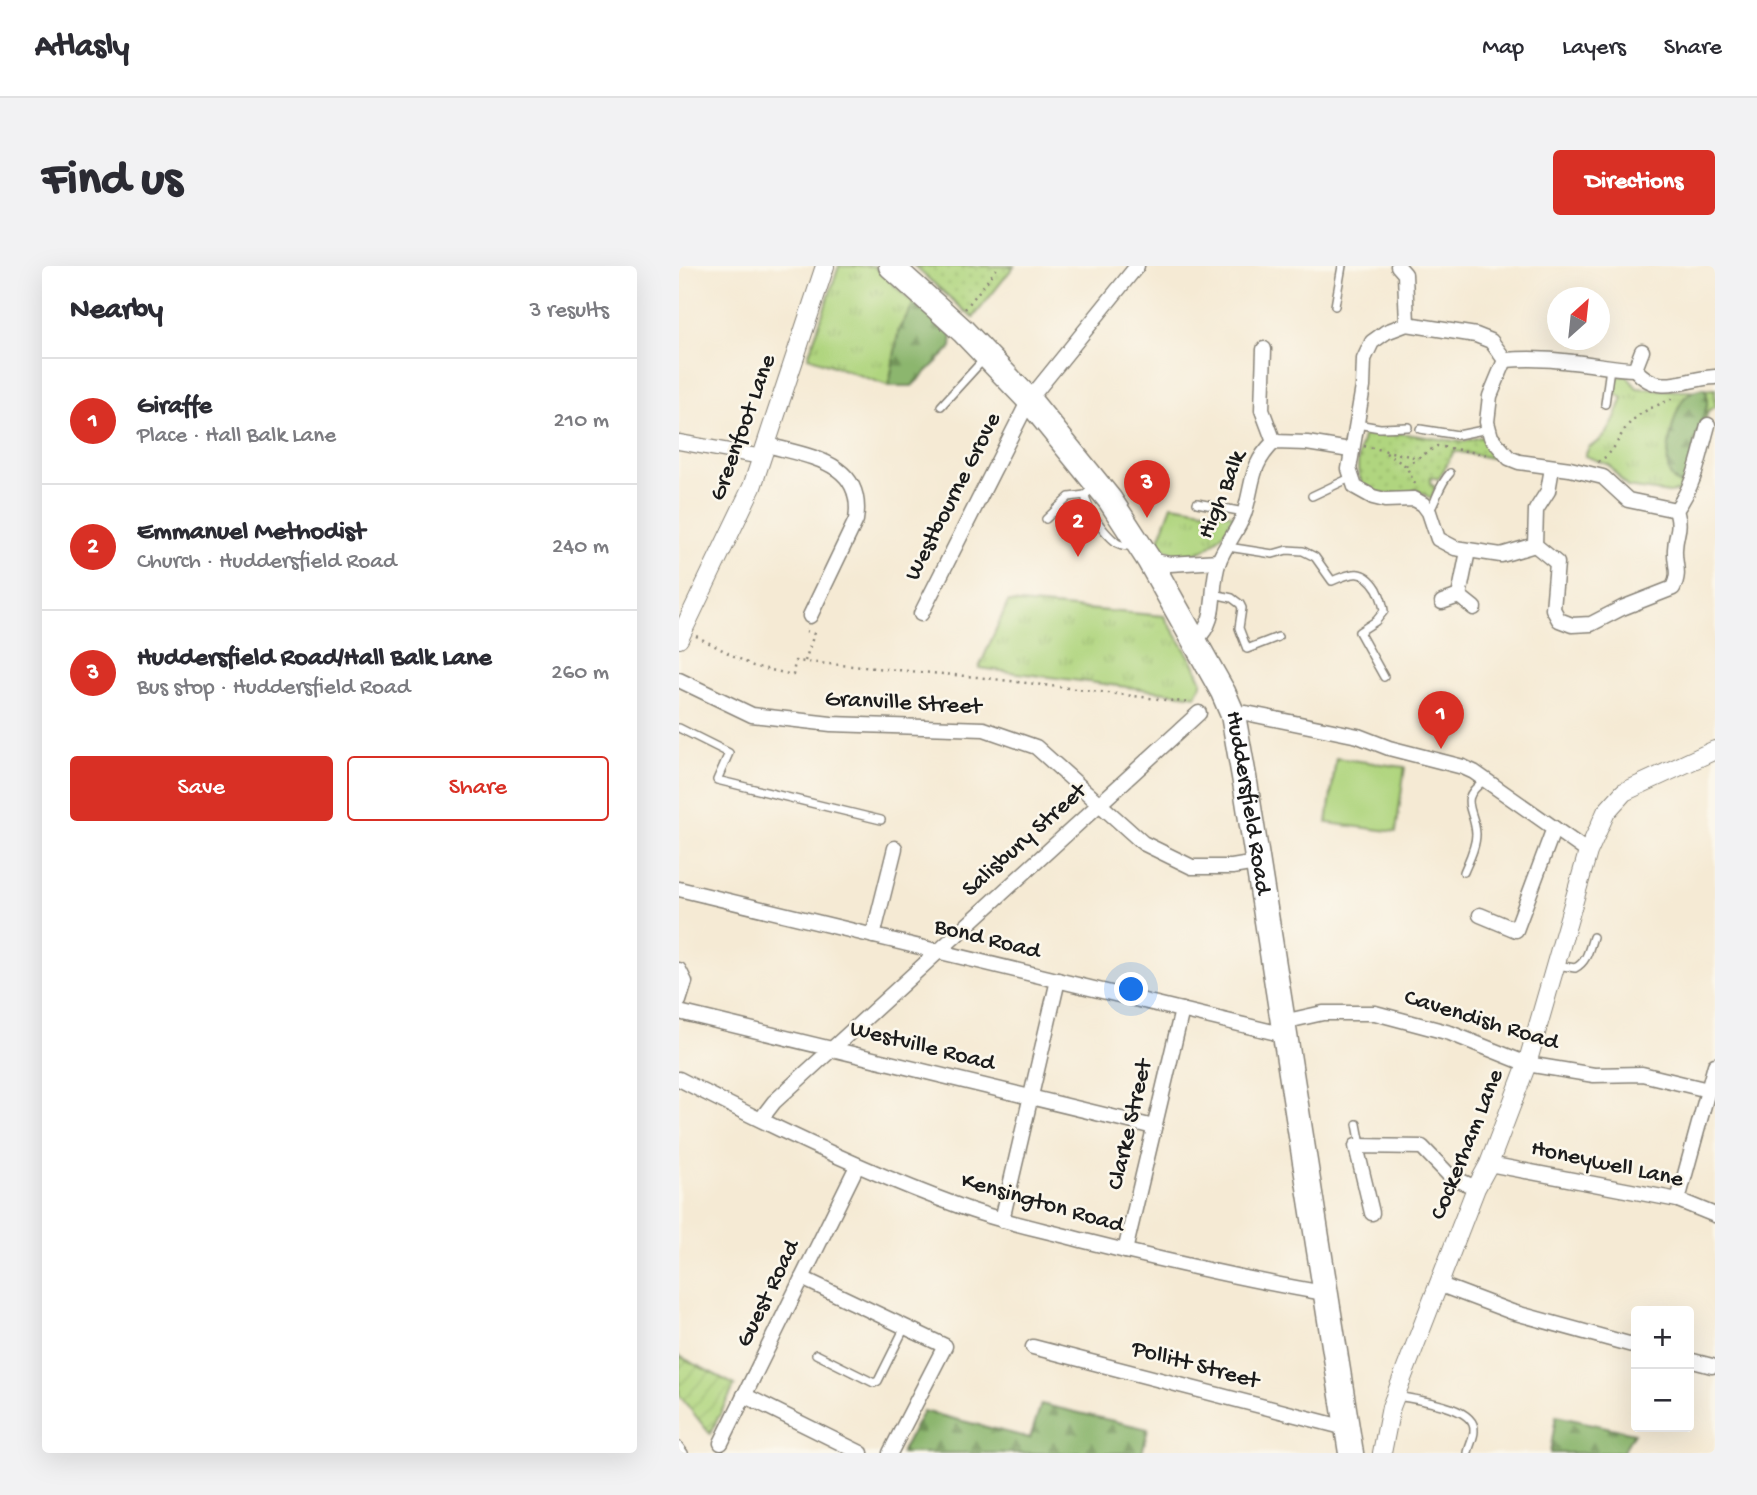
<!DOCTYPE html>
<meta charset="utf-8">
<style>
:root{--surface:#fff;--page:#f2f2f3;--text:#2b2b33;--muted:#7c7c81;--line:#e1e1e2;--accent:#d93025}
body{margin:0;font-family:"Gochi Hand",sans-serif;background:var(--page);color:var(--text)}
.controls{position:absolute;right:21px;bottom:21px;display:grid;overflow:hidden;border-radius:7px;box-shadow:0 7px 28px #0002}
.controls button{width:63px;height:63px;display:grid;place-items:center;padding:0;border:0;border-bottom:2px solid var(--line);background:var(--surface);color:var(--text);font:35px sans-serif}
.compass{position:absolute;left:868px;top:21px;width:63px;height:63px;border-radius:50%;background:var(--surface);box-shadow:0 7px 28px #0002;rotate:27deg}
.you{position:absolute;left:453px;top:724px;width:24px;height:24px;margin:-18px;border:5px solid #fff;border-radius:50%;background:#1a73e8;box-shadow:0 0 0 10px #1a73e833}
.badge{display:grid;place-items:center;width:46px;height:46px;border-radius:50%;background:var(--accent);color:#fff;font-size:23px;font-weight:700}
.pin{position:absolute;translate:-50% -58px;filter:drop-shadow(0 2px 4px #0008)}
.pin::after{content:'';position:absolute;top:37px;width:24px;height:21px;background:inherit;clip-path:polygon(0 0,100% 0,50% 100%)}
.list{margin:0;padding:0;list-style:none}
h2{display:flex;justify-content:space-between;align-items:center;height:91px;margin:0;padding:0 28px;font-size:30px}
h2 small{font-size:23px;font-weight:400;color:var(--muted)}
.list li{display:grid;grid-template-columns:46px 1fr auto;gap:21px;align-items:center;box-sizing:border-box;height:126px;padding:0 28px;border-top:2px solid var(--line)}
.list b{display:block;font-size:26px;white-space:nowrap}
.list p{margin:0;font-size:23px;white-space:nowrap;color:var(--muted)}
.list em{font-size:23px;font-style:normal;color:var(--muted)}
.actions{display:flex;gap:14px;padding:21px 28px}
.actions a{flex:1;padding:16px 0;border:2px solid var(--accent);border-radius:7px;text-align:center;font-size:24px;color:var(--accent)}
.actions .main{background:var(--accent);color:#fff}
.map{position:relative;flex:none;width:1036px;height:1187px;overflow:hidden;border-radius:7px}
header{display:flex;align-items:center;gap:42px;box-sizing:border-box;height:98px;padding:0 35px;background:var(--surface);border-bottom:2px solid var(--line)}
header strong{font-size:33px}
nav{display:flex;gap:38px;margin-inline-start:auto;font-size:24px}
.intro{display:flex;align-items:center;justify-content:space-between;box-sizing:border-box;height:168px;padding:0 42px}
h1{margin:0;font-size:49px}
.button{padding:18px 32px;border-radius:7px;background:var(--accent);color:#fff;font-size:24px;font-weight:700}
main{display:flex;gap:42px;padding:0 42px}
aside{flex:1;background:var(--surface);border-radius:7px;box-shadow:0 7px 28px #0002}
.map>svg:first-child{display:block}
.grass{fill:url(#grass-tufts);stroke:#66784e;stroke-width:2}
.forest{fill:url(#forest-firs);stroke:#546945;stroke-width:2}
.park{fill:url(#park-dots);stroke:#66784e;stroke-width:2}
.garden{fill:url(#garden-furrows);stroke:#66784e;stroke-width:2}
.pitch{fill:#b0d57f;stroke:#66784e;stroke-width:2}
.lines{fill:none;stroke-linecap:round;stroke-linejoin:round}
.service-casing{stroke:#888378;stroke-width:10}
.minor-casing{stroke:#888378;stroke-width:17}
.tertiary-casing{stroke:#888378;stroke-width:20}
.trunk-casing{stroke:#888378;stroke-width:27}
.path{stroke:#888378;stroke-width:2.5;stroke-dasharray:2 5;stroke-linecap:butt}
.service{stroke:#fff;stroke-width:7}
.minor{stroke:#fff;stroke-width:14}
.tertiary{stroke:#fff;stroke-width:18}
.trunk{stroke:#fff;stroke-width:24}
.labels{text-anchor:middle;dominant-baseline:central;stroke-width:5;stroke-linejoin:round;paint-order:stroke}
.street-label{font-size:24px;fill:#1c1c1c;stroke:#fbf7ec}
</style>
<header>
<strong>Atlasly</strong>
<nav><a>Map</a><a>Layers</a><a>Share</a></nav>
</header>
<div class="intro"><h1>Find us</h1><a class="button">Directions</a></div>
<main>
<aside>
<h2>Nearby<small>3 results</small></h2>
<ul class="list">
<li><span class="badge">1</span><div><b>Giraffe</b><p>Place · Hall Balk Lane</p></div><em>210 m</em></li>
<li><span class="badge">2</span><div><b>Emmanuel Methodist</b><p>Church · Huddersfield Road</p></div><em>240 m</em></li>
<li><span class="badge">3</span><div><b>Huddersfield Road/Hall Balk Lane</b><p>Bus stop · Huddersfield Road</p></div><em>260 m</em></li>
</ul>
<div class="actions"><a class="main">Save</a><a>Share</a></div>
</aside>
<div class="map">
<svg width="1036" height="1187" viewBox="0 0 1036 1187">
<defs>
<pattern id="grass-tufts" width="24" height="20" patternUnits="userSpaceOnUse" patternTransform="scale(1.75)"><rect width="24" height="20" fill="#b0d57f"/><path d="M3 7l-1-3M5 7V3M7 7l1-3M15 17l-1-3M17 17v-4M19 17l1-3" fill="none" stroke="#97b66d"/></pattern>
<pattern id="forest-firs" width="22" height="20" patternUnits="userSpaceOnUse" patternTransform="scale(1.75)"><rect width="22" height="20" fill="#8cb66e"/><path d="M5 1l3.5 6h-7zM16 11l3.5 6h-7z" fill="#72935a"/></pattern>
<pattern id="park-dots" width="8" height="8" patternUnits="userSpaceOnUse" patternTransform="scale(1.75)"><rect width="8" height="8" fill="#b0d57f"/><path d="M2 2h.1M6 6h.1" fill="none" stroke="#97b66d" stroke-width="1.8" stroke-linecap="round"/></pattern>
<pattern id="garden-furrows" width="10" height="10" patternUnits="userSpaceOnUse" patternTransform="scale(1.75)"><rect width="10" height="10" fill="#b0d57f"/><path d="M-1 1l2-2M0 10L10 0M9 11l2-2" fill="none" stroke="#97b66d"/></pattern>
</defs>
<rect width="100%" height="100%" fill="#fbf7ec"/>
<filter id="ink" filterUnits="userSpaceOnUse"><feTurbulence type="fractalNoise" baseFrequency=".0143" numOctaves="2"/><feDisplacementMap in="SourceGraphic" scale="14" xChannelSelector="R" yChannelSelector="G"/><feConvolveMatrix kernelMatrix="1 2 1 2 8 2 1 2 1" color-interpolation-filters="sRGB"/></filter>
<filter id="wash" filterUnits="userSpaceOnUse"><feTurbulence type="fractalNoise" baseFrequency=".00686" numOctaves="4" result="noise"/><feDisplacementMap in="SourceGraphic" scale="28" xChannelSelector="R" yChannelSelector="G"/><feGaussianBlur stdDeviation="1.57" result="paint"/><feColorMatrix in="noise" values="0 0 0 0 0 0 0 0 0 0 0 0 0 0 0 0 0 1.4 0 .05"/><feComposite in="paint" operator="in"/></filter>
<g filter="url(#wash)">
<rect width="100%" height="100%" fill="#f5ead4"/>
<!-- grass -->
<g class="grass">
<polygon points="160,0 195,0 235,38 220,63 210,120 129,91"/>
<path d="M937 110H948L958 122 1005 125 1036 123V140L1029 145 1010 210 1002 225 990 227 948 221 930 199 906 190 910 181C931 173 936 151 944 132L935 126Z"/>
<path d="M493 239 557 249C537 281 515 301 478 279Z"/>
<polygon points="329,336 485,350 514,396 523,416 517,430 300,402"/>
</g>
<!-- forest -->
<g class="forest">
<polygon points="235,38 273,68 272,82 233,120 210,120 220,63"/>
<path d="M1025 122 1028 128V140L1015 177 1016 195 1009 215 999 218C996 215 993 213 991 209 984 194 995 145 1005 132 1011 125 1017 123 1025 122Z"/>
<polygon points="362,1138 469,1163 463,1187 222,1187 244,1145 351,1172"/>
<polygon points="877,1150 955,1167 943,1187 871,1187"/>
</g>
<!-- park -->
<g class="park">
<polygon points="235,0 335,0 294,52"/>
<path d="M686 165 705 169 720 167 782 176 805 170 814 179 812 192 775 185 761 211 759 213 752 211 751 217 756 221 753 233 736 223 734 226C725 226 715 229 706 228 669 224 678 190 686 165Z"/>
</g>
<!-- garden -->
<polygon class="garden" points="0,1090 56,1119 31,1168 0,1129"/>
<!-- pitch -->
<polygon class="pitch" points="657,492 726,501 717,566 648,557"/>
</g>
<g filter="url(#ink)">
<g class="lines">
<defs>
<g id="service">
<polyline points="656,40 663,0"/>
<polyline points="926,138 931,102"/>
<polyline points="262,140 305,93"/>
<polyline points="678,158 701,162 729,161"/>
<polyline points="741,163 779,169 809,163"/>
<path d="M414 222 406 229C409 245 425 267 438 277 443 280 449 280 455 281"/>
<polyline points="633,230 671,212"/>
<polyline points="518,237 565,246"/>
<path d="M750 246C759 232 759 220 771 207"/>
<polyline points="367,253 390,231 406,229"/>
<path d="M549 281 594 288 608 284 624 285 636 291 653 315C673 306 685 302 698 323 702 331 704 336 705 345L697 355 680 366 705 411"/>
<polyline points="535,328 553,332 561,338 563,342 560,362 568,383 599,371"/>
<polyline points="0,462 50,487 38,514 202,554"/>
<path d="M785 606C790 594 797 581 797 568 796 542 777 535 806 514"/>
<path d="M878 699 896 702C908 696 910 683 914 671"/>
<polyline points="678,858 682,879"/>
<polyline points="137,1088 195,1117 199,1115 226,1061"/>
<path d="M718 1130C737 1134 797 1140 795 1165 795 1172 790 1180 789 1187"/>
<polyline points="0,1180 5,1187"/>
</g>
<g id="minor">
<polyline points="719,0 726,8 728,58"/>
<polyline points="585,83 583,144 595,176"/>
<path d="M963 85 956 103C980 132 1006 112 1036 111"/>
<path d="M826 94 811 130 808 156 812 171 830 192 840 196 891 203 924 211 949 234 997 244C1003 264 997 264 996 283 995 300 1002 305 994 322L943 342 912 358 893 359 880 354 874 343 878 297 856 279"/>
<polyline points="826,94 812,75 797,69 728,58 707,66 693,76 685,93 684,121 670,203 676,221 694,231 706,234 735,233 744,238 750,246 759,273 776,282 822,289 856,279"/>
<path d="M826 94C849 92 872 93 894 96 916 98 935 103 956 103"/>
<polyline points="0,176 83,191"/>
<path d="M88 179C131 191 186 196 177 254L131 350"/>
<path d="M997 244C1017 216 1020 191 1029 159"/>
<polyline points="856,279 857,244 869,225 873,202"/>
<polyline points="789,285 780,330 795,342"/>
<polyline points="470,294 491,298 540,295"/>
<polyline points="763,336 780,330"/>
<polyline points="242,348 350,134 458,0"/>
<path d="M516 375C542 352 529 325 540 295 546 279 559 265 565 248 575 218 570 200 595 176L628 177 671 184"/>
<polyline points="0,414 73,449 152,458 305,463 357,481 464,577 513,601 553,601 577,597"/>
<polyline points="554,449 567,447 679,470 710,482 784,501 795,506 909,586"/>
<polyline points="0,623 606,769"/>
<polyline points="801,649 837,664 875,562"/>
<polyline points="194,670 216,582"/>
<polyline points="0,704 6,716 0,735"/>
<polyline points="0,746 475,861"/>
<polyline points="604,756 644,747 696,747 771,767 848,798 915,809 963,808 1029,824"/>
<path d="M0 813C91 860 184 905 280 940 319 955 361 963 402 974 482 994 563 1013 645 1027"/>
<polyline points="82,853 95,836 520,447"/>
<polyline points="810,898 999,934 1036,949"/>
<polyline points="999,934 1036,799"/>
<polyline points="693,947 677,880 743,881 771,910 797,922"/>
<polyline points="323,954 379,714"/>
<polyline points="446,985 503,744"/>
<polyline points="123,1012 266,1080 211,1187"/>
<polyline points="759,1018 833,1046 957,1080"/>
<polyline points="354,1081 667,1162"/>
<polyline points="1010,1094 1033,1100"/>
<polyline points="65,1129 182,1187"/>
<polyline points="42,1177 178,900"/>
</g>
<g id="tertiary">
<polyline points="0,373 73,221 146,0"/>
<polyline points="703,1187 712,1141 797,922 810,898 848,798 909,586 927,546 945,526 1036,484"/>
</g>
<g id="trunk">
<path id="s1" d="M212 0 284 65 350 134 431 234 470 294 544 426 554 449 567 522 672 1187"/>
</g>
</defs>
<!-- service casing -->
<use href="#service" class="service-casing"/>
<!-- minor casing -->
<use href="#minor" class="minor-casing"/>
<!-- tertiary casing -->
<use href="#tertiary" class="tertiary-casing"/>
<!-- trunk casing -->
<use href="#trunk" class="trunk-casing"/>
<!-- path -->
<g class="path">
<polyline points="286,43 320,0"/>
<polyline points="685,180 739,192 758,180 810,189"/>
<polyline points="707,187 727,200 737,220"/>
<path d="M919 196C940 184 938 168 954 154 965 143 981 139 994 132"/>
<polyline points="727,200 739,192"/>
<polyline points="17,370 74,400 114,409 116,395 298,411 512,437"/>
<polyline points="126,395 135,368 127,365 128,363"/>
</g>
<!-- service -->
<use href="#service" class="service"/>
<!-- minor -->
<use href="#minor" class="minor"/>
<!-- tertiary -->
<use href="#tertiary" class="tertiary"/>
<!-- trunk -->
<use href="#trunk" class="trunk"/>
</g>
</g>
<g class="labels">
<!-- street labels -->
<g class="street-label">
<text transform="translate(65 162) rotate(-70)">Greenfoot Lane</text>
<text transform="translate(544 229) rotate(-68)">High Balk</text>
<text transform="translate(275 231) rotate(-63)">Westbourne Grove</text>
<text transform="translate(224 438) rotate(3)">Granville Street</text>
<text stroke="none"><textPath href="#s1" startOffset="658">Huddersfield Road</textPath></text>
<text transform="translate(346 575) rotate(-42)">Salisbury Street</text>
<text transform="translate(308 674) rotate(14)">Bond Road</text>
<text transform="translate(802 755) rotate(17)">Cavendish Road</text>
<text transform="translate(243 781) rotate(14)">Westville Road</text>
<text transform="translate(452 859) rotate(-77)">Clarke Street</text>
<text transform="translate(789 879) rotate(-68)">Cockerham Lane</text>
<text transform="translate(928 899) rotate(12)">Honeywell Lane</text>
<text transform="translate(363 938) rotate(16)">Kensington Road</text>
<text transform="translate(90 1028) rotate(-64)">Guest Road</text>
<text transform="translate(516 1100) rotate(15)">Pollitt Street</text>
</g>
</g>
</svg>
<div class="controls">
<button>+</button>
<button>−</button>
</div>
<svg class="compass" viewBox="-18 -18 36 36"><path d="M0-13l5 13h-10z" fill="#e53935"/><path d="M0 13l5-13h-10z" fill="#7c7c81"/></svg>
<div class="you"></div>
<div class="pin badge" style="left:762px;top:483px">1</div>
<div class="pin badge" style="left:399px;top:291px">2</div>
<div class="pin badge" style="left:468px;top:252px">3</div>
</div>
</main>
